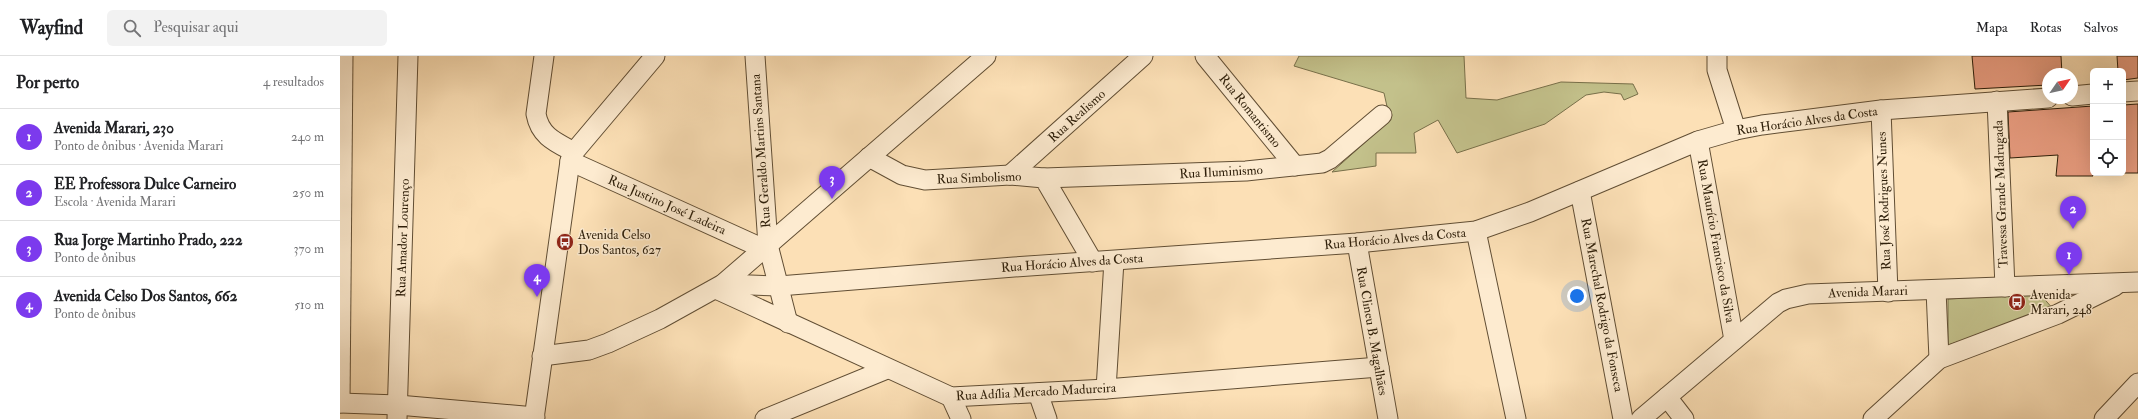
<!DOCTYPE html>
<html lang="pt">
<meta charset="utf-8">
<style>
:root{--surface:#fff;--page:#f2f2f2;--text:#202124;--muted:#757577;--line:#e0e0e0;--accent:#7c3aed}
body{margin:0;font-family:"IM FELL Double Pica",serif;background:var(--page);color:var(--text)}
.controls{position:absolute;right:12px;top:12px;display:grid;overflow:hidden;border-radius:6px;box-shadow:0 4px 16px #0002}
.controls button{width:36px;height:36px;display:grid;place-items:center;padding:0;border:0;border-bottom:1px solid var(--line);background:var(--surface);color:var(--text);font:20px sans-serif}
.compass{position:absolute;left:1702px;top:12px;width:36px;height:36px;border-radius:50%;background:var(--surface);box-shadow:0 4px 16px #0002;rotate:56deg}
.you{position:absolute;left:1237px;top:240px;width:14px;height:14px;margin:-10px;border:3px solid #fff;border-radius:50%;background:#1a73e8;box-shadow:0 0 0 6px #1a73e833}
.badge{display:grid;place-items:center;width:26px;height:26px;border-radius:50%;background:var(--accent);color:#fff;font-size:13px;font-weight:700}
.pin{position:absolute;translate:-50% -33px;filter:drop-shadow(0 1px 2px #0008)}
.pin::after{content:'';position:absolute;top:21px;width:14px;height:12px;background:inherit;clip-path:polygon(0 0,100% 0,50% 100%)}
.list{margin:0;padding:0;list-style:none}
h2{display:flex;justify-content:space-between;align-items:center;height:52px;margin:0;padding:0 16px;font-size:17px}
h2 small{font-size:13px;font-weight:400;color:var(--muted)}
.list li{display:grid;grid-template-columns:26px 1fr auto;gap:12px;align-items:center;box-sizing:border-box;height:56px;padding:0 16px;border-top:1px solid var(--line)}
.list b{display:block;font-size:15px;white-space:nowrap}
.list p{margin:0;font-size:13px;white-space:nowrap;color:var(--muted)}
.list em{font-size:13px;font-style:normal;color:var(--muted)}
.icon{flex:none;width:22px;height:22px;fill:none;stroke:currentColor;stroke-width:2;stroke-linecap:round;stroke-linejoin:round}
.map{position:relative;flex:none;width:1798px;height:363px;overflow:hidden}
header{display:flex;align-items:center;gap:24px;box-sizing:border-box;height:56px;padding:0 20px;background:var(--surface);border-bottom:1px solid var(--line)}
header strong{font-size:19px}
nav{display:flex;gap:22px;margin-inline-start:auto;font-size:14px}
.search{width:280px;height:36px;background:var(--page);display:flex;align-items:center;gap:10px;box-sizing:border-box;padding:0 14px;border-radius:6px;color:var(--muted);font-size:15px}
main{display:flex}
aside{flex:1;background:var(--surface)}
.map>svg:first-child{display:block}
.green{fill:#c3c18b;stroke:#78704a}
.building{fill:#e89c80;stroke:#2d1e09}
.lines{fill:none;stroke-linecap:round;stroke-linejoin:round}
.minor-casing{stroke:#614e34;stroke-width:21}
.minor{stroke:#fdebd0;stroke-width:19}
.labels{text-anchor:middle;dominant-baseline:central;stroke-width:3;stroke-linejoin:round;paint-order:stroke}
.street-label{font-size:13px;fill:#2d1e09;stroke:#fdebd0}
.poi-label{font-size:13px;fill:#2d1e09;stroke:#fdebd0;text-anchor:start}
</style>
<header>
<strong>Wayfind</strong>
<div class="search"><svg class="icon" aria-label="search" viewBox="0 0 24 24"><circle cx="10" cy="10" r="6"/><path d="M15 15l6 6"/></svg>Pesquisar aqui</div>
<nav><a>Mapa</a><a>Rotas</a><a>Salvos</a></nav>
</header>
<main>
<aside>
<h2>Por perto<small>4 resultados</small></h2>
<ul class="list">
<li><span class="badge">1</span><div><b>Avenida Marari, 230</b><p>Ponto de ônibus · Avenida Marari</p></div><em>240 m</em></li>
<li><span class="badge">2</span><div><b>EE Professora Dulce Carneiro</b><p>Escola · Avenida Marari</p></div><em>250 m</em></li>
<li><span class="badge">3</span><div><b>Rua Jorge Martinho Prado, 222</b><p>Ponto de ônibus</p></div><em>370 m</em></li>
<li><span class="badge">4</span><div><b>Avenida Celso Dos Santos, 662</b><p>Ponto de ônibus</p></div><em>510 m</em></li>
</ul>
</aside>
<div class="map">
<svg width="1798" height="363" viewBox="0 0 1798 363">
<rect width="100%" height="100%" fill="#fce0b6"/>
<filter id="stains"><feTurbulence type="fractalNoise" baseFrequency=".005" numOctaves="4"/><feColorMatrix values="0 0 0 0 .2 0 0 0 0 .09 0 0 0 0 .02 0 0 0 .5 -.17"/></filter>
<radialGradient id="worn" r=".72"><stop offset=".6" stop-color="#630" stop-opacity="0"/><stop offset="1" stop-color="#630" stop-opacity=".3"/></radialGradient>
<!-- green -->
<g class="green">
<polygon points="959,0 1124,0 1126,42 1157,44 1221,26 1293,28 1298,38 1284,44 1281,38 1264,36 1246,39 1205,68 1117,97 1098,64 1074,77 1076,97 1036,97 1036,110 992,116 1050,64 1044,37 954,10"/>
<polygon points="1700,238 1714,254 1608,289 1608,243"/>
</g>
<!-- building -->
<g class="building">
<polygon points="1632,0 1721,0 1722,18 1708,18 1708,29 1635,33"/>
<polygon points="1777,0 1798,0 1798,22 1783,24 1783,15 1778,15"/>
<polygon points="1798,48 1798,117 1783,117 1783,49"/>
<polygon points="1753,50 1753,120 1716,120 1718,99 1670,102 1668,56"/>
</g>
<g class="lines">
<defs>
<g id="minor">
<path d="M204 0 196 58C200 80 215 86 234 96"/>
<polyline points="415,0 428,189 448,267"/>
<polyline points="865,0 955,110"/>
<polyline points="1377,0 1377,14 1396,74"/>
<polyline points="1783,36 1798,35"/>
<polyline points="1732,40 1753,38"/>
<polyline points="1657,45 1665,231"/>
<polyline points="1541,54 1548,236"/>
<polyline points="1358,85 1394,284"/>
<polyline points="529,101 562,119 585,124 670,119 704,122 753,206"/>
<polyline points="230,105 424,193"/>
<polyline points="670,119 803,0"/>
<polyline points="704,122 906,115 982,107 990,103 1042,59"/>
<polyline points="1240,135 1283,363"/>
<polyline points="1136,175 1176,363"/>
<polyline points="1017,187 1048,363"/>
<polyline points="383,228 439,230 674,211 1017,187 1136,175 1190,156 1358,85 1396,74 1422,69 1541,54 1708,42"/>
<polyline points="376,233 611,341 766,333 1039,311"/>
<polyline points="1596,234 1599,303"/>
<polyline points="202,300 249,294 268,287 320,263 383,228 646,0"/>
<polyline points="766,333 774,205"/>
<polyline points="698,337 707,363"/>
<polyline points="611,341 621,363"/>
<polyline points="1327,341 1344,363"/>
<polyline points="0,347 3,0"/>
<polyline points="0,347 58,349 195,361"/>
<polyline points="57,363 68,0"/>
<polyline points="194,363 230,105 234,96 315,0"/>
<polyline points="425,363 547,313"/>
<polyline points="1301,363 1438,247 1446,243 1468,238 1798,226"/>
<polyline points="1533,363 1599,303 1718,258 1775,230"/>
<polyline points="1764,363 1798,327"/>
</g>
</defs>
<!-- minor casing -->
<use href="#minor" class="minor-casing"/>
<!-- minor -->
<use href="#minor" class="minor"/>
</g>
<!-- icons -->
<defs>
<symbol id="bus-disc" viewBox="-11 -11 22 22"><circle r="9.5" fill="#8f2418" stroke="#fdebd0"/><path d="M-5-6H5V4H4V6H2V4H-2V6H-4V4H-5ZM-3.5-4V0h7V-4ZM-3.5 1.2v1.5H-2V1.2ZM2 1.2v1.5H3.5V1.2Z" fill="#fff"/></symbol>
</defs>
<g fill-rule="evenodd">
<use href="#bus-disc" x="215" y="176" width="20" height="20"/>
<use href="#bus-disc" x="1667" y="236" width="20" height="20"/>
</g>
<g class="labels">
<!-- street labels -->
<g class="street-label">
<text transform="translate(910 55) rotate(51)">Rua Romantismo</text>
<text transform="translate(737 60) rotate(-42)">Rua Realismo</text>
<text transform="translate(1467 65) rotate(-8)">Rua Horácio Alves da Costa</text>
<text transform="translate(421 95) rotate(-94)">Rua Geraldo Martins Santana</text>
<text transform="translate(881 116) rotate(-3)">Rua Iluminismo</text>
<text transform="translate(639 122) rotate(-2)">Rua Simbolismo</text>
<text transform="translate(1661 138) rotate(-92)">Travessa Grande Madrugada</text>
<text transform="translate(1544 145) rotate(-92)">Rua José Rodrigues Nunes</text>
<text transform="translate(327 149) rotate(24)">Rua Justino José Ladeira</text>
<text transform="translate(63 182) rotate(-88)">Rua Amador Lourenço</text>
<text transform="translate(1055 183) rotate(-5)">Rua Horácio Alves da Costa</text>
<text transform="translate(1376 185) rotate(80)">Rua Maurício Francisco da Silva</text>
<text transform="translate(732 207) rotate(-4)">Rua Horácio Alves da Costa</text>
<text transform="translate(1528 236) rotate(-2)">Avenida Marari</text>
<text transform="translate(1262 249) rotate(79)">Rua Marechal Rodrigo da Fonseca</text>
<text transform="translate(1032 275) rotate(80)">Rua Clineu B. Magalhães</text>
<text transform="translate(696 336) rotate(-3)">Rua Adília Mercado Madureira</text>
</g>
<!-- poi labels -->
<g class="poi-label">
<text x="238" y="179">Avenida Celso<tspan x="238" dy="15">Dos Santos, 627</tspan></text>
<text x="1690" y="239">Avenida<tspan x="1690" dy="15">Marari, 248</tspan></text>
</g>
</g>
<rect width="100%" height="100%" filter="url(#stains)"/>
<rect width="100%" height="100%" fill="url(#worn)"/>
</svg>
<div class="controls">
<button>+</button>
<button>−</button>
<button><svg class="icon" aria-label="locate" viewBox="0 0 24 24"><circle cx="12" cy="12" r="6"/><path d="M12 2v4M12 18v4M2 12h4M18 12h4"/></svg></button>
</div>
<svg class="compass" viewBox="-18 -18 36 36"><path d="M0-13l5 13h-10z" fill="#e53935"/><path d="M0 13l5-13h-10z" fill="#757577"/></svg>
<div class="you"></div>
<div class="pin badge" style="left:1729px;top:219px">1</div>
<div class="pin badge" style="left:1733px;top:173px">2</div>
<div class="pin badge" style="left:492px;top:143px">3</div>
<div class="pin badge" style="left:197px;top:241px">4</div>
</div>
</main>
